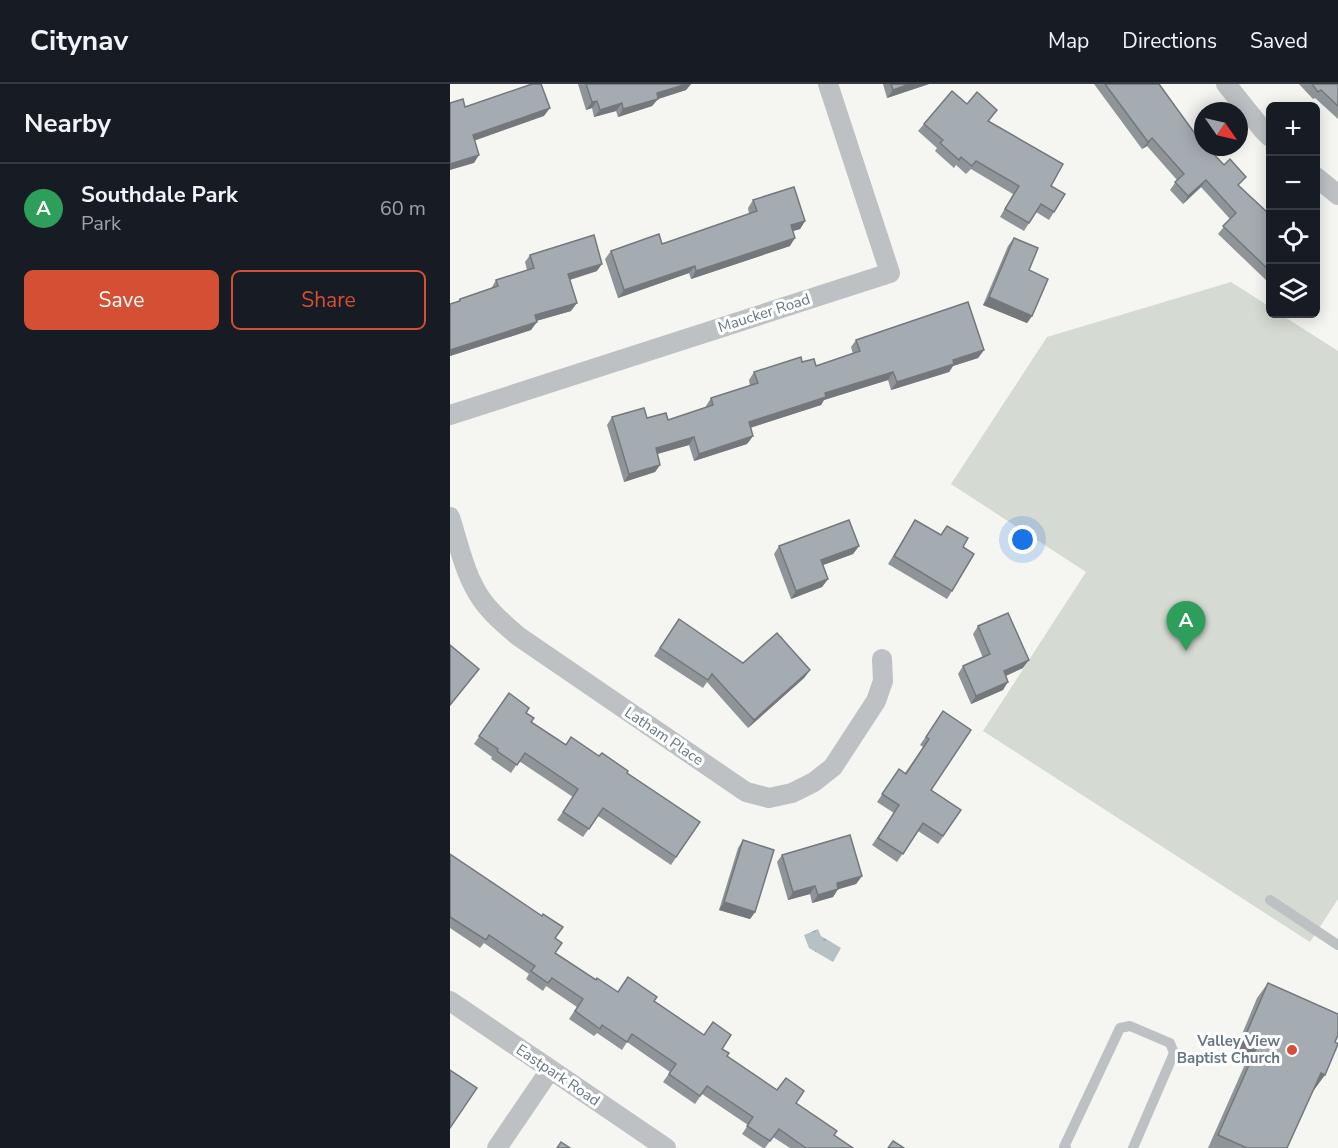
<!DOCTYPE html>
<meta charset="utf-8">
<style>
:root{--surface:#171b24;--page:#20242c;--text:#f1f3f6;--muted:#9ea1a6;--line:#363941;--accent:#d44f33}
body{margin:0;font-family:"Nunito Sans",sans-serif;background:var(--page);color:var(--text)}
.controls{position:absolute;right:18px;top:18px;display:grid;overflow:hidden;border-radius:9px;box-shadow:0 3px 15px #0003}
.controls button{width:54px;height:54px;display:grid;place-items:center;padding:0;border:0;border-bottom:2px solid var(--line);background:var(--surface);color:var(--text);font:30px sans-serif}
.compass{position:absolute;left:744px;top:18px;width:54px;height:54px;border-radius:50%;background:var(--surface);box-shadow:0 3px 15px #0003;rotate:124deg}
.you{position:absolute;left:573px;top:456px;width:21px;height:21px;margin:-15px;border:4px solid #fff;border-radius:50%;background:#1a73e8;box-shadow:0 0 0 9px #1a73e833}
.badge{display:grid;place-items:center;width:39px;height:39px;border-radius:50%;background:var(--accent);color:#fff;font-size:20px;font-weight:700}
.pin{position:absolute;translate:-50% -50px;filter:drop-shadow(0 2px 3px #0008)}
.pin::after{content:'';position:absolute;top:32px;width:21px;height:18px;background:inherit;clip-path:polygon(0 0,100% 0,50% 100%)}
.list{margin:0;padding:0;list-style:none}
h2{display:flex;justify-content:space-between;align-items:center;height:78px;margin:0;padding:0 24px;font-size:26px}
h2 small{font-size:20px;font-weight:400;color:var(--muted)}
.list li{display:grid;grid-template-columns:39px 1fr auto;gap:18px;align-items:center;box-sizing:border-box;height:90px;padding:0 24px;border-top:2px solid var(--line)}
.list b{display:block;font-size:22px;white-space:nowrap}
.list p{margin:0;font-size:20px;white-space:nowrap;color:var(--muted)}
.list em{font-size:20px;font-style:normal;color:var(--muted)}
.actions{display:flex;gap:12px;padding:18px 24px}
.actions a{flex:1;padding:14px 0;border:2px solid var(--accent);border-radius:9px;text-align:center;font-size:21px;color:var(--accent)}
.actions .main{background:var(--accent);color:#fff}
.icon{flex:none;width:33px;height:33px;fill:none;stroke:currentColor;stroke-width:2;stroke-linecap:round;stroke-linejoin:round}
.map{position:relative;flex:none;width:888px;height:1064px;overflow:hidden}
header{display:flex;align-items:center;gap:36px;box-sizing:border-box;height:84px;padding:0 30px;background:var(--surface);border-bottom:2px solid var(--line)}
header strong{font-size:28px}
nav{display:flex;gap:33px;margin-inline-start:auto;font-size:21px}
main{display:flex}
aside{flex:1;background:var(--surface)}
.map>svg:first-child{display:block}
.park{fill:#d5dad2}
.water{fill:url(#water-ripples)}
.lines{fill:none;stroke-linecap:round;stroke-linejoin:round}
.lane{stroke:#bdc1c4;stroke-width:10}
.street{stroke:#bdc1c4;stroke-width:20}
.wall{fill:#8e9498}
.shaded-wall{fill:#74787c}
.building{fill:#a5acb1;stroke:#74787c;stroke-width:1.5}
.poi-dot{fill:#d44f33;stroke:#fff;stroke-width:2}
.labels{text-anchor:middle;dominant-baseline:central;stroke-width:6;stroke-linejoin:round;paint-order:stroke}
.street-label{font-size:15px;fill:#677781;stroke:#fff}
.poi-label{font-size:15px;font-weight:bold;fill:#677781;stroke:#fff;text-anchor:end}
</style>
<header>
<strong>Citynav</strong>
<nav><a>Map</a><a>Directions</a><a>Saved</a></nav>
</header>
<main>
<aside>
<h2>Nearby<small></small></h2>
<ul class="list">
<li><span class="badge" style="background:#2e9e5b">A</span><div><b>Southdale Park</b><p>Park</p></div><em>60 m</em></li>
</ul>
<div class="actions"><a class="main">Save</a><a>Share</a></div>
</aside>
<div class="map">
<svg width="888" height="1064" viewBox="0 0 888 1064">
<defs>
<pattern id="water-ripples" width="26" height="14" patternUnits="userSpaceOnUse" patternTransform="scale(1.5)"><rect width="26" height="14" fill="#b5c1c4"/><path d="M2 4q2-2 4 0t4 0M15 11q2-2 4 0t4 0" fill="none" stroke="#97a2a5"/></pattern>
</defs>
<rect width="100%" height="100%" fill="#f5f5f2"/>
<!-- park -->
<polygon class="park" points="781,198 820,223 820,230 830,230 888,267 888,815 860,858 533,647 636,488 501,400 597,253"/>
<!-- water -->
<polygon class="water" points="368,845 371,852 391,864 383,878 359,864 354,851"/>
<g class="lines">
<!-- lane -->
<g class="lane">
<polyline points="820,816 888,861"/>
<polyline points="616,1064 614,1063 670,944 680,942 720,959 724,969 683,1064"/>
</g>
<!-- street -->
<g class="street">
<polyline points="776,0 813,46 820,53"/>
<polyline points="866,93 888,111"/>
<polyline points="0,331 440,189 378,0"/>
<path d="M0 433C9 461 15 492 32 516 42 530 55 541 68 552L296 708 319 714 342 709 364 698 383 683 426 617 433 597 432 575"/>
<polyline points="0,917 216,1064"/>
<polyline points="47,1064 100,986"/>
</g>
</g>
<!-- wall -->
<g class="wall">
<polygon points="128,0 241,0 236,6 208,15 202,22 168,33 166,27 144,33 142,24 136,26"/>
<polygon points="433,0 479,0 437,14"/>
<polygon points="644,0 710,0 709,1 743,47 789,102 818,129 820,125 820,193 817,197 768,150 780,135 751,103 733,120 720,106 727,96 697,62 692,65"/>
<polygon points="849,0 888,0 888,35 865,14 863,15"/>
<polygon points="517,20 547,26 539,37 601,102 604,128 599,136 586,128 574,147 550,133 563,110 521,85 516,90 506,81 504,84 485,67 487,64 468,47 474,40"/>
<polygon points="303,116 355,137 350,145 343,147 340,162 241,195 239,189 168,214 155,175 161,167 212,160 299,130 298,124"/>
<polygon points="564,154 579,186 582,232 577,239 533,221 558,162"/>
<polygon points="80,171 147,187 120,196 121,227 86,237 81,246 0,272 0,220 7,218 10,215 41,205 46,196 77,186 75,178"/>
<polygon points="406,256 534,266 528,274 503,282 499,288 441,306 438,296 374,316 371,321 300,344 303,352 297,360 244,377 239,361 207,370 210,381 205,388 174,398 157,341 162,333 218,336 256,323 256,322 261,314 300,302 299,296 304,288 352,278 366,282 403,270 401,263"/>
<polygon points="465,436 491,451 497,442 513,463 502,507 497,515 438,480"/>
<polygon points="329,462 409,462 403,470 373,481 378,495 372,503 341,515 324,470"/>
<polygon points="229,535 293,579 360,586 354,594 298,644 257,598 253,604 204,572"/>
<polygon points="528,542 573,584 556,592 553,606 521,620 508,590 513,582 533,574 523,550"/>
<polygon points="59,609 76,629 81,638 116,661 149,672 177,689 250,738 221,781 148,732 133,753 107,736 123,713 69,677 61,689 41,675 42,673 24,660"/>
<polygon points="493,627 481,706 511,726 488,760 468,747 447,778 422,761 444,729 427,718 449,685 455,689 473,663 470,661"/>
<polygon points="293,756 305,828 300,835 269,826 288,764"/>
<polygon points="0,770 105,854 105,869 146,896 168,908 204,917 272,965 277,972 346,1019 384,1051 403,1064 340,1064 323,1053 315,1064 313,1064 292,1050 298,1041 252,1010 245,1020 213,998 220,988 177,958 172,966 147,949 144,952 119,935 127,923 96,902 93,907 76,895 79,890 34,859 30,864 0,844"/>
<polygon points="332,771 412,792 406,800 388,805 383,813 362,819 360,810 338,816 327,778"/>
<polygon points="818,899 864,1006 863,1005 837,1064 758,1064 796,978 783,972 807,914"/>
</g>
<!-- shaded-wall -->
<g class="shaded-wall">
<polygon points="237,0 241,0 236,6 208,15 202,22 168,33 173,25 207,9"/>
<polygon points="460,0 479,0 437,14 443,6"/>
<polygon points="147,17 142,24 136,26 142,18"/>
<polygon points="172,19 166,27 144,33 150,26"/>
<polygon points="100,24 94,32 18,59 23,51"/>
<polygon points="702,54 697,62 692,65 698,58"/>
<polygon points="29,71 24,79 0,86 0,80"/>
<polygon points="756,96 751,103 733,120 738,112"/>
<polygon points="355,137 350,145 336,149 341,141"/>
<polygon points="345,154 340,162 241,195 246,187"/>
<polygon points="152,180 147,187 112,198 118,190"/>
<polygon points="245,182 239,189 168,214 174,206"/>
<polygon points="539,213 582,232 577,239 533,221"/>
<polygon points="127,219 121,227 79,239 85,231"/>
<polygon points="87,238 81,246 0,272 0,266"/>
<polygon points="534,266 528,274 503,282 499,288 441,306 447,298 503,276"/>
<polygon points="443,288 438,296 374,316 371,321 293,346 299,338 375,309"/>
<polygon points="303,352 297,360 244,377 249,370"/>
<polygon points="244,353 239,361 200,372 206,364"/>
<polygon points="210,381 205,388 174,398 179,390"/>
<polygon points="409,462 403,470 365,484 371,476"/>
<polygon points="378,495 372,503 341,515 346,507"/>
<polygon points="579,576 573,584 548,595 554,587"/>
<polygon points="360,586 354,594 298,644 304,636"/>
<polygon points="558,598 553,606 521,620 526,612"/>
<polygon points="412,792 406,800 386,806 388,805 383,813 362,819 368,811 387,799"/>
<polygon points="365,802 360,810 338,816 343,808"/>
<polygon points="274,818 305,828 300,835 269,826"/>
<polygon points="793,957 807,963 796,978 783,972"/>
<polygon points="871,989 875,991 864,1006 860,1004"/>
</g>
<!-- building -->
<g class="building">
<polygon points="82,0 91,0 100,24 23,51 29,71 0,80 0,19 13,15 15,23"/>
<polygon points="136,0 237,0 207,9 208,15 173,25 172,19 150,26 147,17 142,18"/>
<polygon points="441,0 460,0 443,6"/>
<polygon points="655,0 709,0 743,47 753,58 753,63 757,63 774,81 780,75 796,93 788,101 818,129 820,125 820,187 773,142 786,129 756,96 738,112 725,98 734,90 702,54 698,58"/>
<polygon points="862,0 888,0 888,22 871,6 868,8"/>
<polygon points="502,7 517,20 527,8 547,26 538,37 613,80 601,102 615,110 604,128 591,120 579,139 555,125 569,102 526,77 522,82 511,73 509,76 490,59 493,56 474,40"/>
<polygon points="344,103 355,137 341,141 345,154 246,187 245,182 174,206 161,167 209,150 212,160 307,127 303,116"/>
<polygon points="144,151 152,180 118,190 127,219 85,231 87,238 0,266 0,220 10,217 10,215 48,202 46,196 84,184 80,171"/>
<polygon points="564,154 588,164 579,186 598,195 582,232 539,213"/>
<polygon points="518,218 534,266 503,276 504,280 447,298 443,288 375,309 376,313 299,338 303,352 249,370 244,353 206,364 210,381 179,390 162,333 194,324 197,334 216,329 218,336 263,321 261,314 308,299 304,288 351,273 352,278 364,275 366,282 410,267 406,256"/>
<polygon points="399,436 409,462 371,476 378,495 346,507 329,462"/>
<polygon points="465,436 491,451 497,442 518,454 513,463 524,470 502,507 444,472"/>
<polygon points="558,529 579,576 554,587 558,598 526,612 513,582 540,570 528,542"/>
<polygon points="229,535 293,579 327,549 360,586 304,636 262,590 258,596 210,564"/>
<polygon points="0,561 29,585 0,621"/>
<polygon points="59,609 79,624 76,629 84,634 81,638 116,661 121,653 149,672 152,669 178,687 177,689 250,738 226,773 153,724 139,745 113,728 128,705 75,669 67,681 47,667 48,665 29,652"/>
<polygon points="493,627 521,646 481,706 511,726 493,752 473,739 453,770 428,754 449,721 432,710 449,685 456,690 479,655 476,653"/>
<polygon points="400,751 412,792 387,799 388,805 368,811 365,802 343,808 332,771"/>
<polygon points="293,756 324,766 305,828 274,818"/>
<polygon points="0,770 92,832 93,830 113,843 105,854 112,859 105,869 146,896 147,894 168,908 178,893 207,913 204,917 254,951 263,938 281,951 272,965 279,969 277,972 327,1006 336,994 354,1007 346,1019 387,1047 384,1051 403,1064 356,1064 329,1045 320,1057 297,1042 303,1033 257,1002 250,1012 219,990 226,980 182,950 177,958 152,941 150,945 125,927 133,915 102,894 98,899 81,887 85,882 39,851 36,856 0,833"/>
<polygon points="818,899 888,930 888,951 885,958 888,960 875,991 871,989 837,1064 797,1064 768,1051 807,963 793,957"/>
<polygon points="0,986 27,1004 0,1044"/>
<polygon points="443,1057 454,1064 438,1064"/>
<polygon points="111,1058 120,1064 107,1064"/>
</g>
<!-- markers -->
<circle class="poi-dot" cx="842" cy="966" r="6"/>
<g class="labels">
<!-- street labels -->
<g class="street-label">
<text transform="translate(314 229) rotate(-18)">Maucker Road</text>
<text transform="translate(214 652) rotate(34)">Latham Place</text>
<text transform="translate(108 991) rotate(34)">Eastpark Road</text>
</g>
<!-- poi labels -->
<g class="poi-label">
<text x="830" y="957">Valley View<tspan x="830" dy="17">Baptist Church</tspan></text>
</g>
</g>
</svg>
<div class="controls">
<button>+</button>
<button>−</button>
<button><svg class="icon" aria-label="locate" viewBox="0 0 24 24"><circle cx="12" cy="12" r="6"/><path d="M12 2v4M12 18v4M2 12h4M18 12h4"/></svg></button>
<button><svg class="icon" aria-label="layers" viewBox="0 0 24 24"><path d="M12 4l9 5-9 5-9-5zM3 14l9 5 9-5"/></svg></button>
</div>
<svg class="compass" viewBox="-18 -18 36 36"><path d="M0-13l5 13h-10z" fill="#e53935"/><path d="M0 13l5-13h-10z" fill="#9ea1a6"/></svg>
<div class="you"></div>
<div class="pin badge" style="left:736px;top:567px;background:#2e9e5b">A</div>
</div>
</main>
